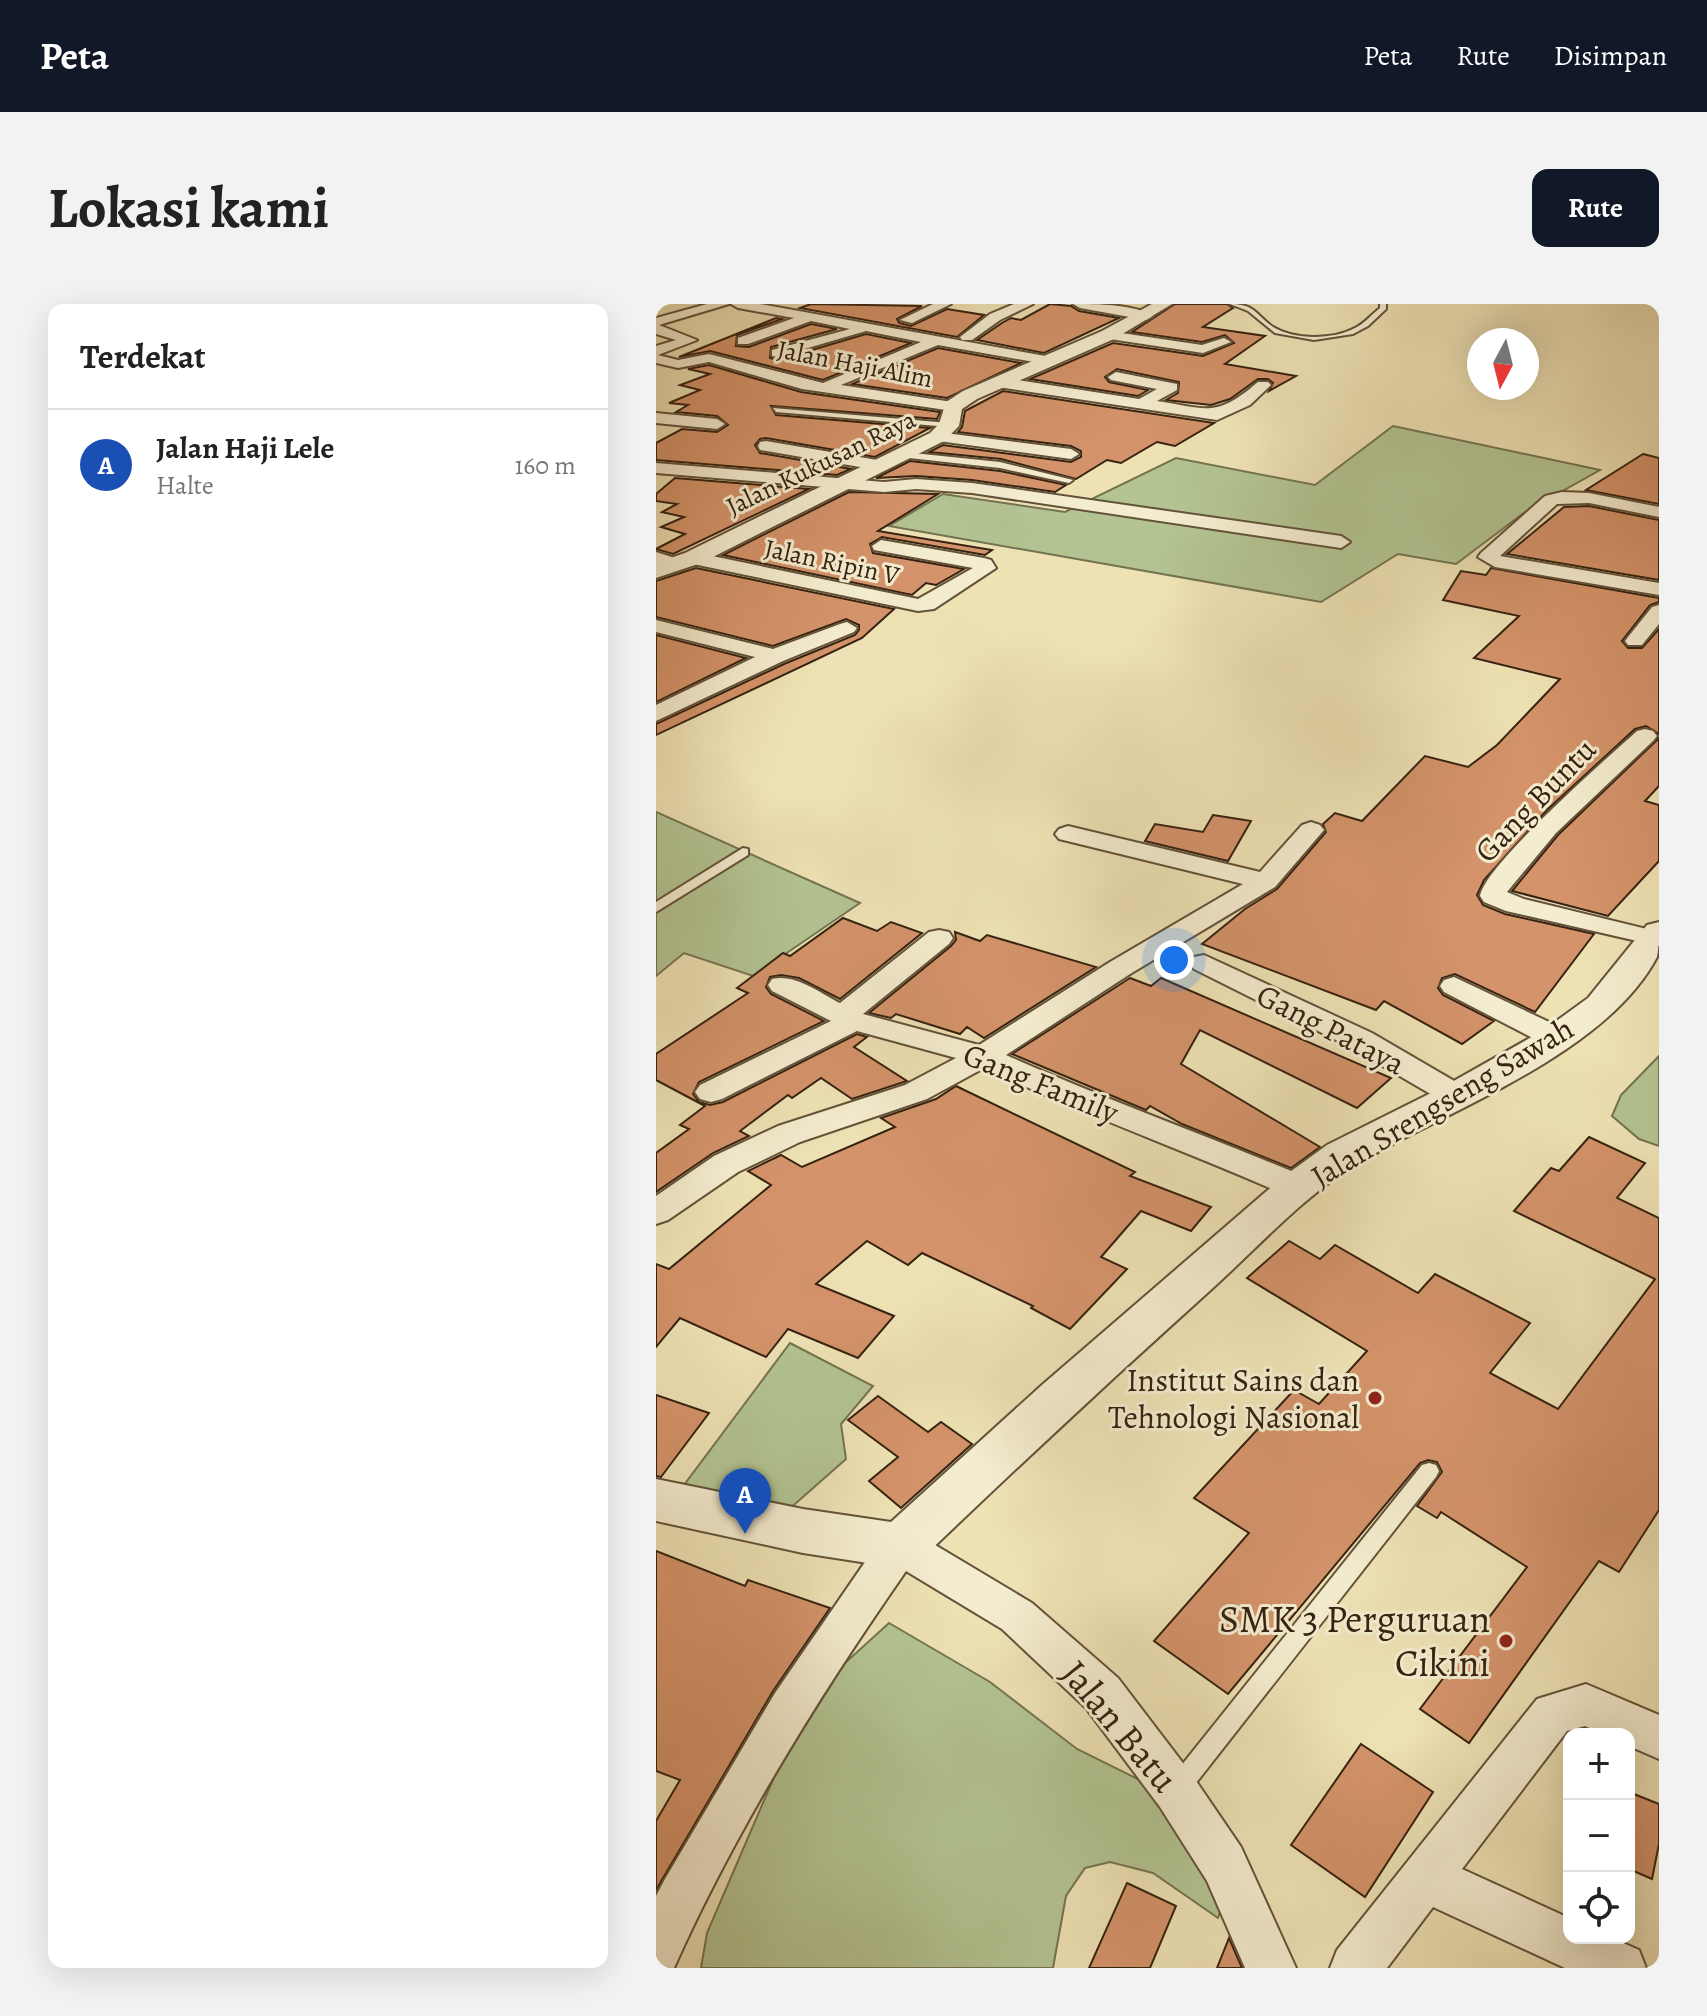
<!DOCTYPE html>
<html lang="id">
<meta charset="utf-8">
<style>
:root{--surface:#fff;--page:#f2f2f2;--text:#222;--muted:#767676;--line:#e0e0e0;--accent:#111827}
body{margin:0;font-family:Alegreya,serif;background:var(--page);color:var(--text)}
.controls{position:absolute;right:24px;bottom:24px;display:grid;overflow:hidden;border-radius:16px;box-shadow:0 8px 32px #0002}
.controls button{width:72px;height:72px;display:grid;place-items:center;padding:0;border:0;border-bottom:2px solid var(--line);background:var(--surface);color:var(--text);font:40px sans-serif}
.compass{position:absolute;left:811px;top:24px;width:72px;height:72px;border-radius:50%;background:var(--surface);box-shadow:0 8px 32px #0002;rotate:187deg}
.you{position:absolute;left:518px;top:656px;width:28px;height:28px;margin:-20px;border:6px solid #fff;border-radius:50%;background:#1a73e8;box-shadow:0 0 0 12px #1a73e833}
.badge{display:grid;place-items:center;width:52px;height:52px;border-radius:50%;background:var(--accent);color:#fff;font-size:26px;font-weight:700}
.pin{position:absolute;translate:-50% -66px;filter:drop-shadow(0 2px 4px #0008)}
.pin::after{content:'';position:absolute;top:42px;width:28px;height:24px;background:inherit;clip-path:polygon(0 0,100% 0,50% 100%)}
.list{margin:0;padding:0;list-style:none}
h2{display:flex;justify-content:space-between;align-items:center;height:104px;margin:0;padding:0 32px;font-size:34px}
h2 small{font-size:26px;font-weight:400;color:var(--muted)}
.list li{display:grid;grid-template-columns:52px 1fr auto;gap:24px;align-items:center;box-sizing:border-box;height:112px;padding:0 32px;border-top:2px solid var(--line)}
.list b{display:block;font-size:30px;white-space:nowrap}
.list p{margin:0;font-size:26px;white-space:nowrap;color:var(--muted)}
.list em{font-size:26px;font-style:normal;color:var(--muted)}
.icon{flex:none;width:44px;height:44px;fill:none;stroke:currentColor;stroke-width:2;stroke-linecap:round;stroke-linejoin:round}
.map{position:relative;flex:none;width:1003px;height:1664px;overflow:hidden;border-radius:16px}
header{display:flex;align-items:center;gap:48px;box-sizing:border-box;height:112px;padding:0 40px;background:var(--accent);color:#fff}
header strong{font-size:38px}
nav{display:flex;gap:44px;margin-inline-start:auto;font-size:28px}
.intro{display:flex;align-items:center;justify-content:space-between;box-sizing:border-box;height:192px;padding:0 48px}
h1{margin:0;font-size:56px}
.button{padding:20px 36px;border-radius:16px;background:var(--accent);color:#fff;font-size:28px;font-weight:700}
main{display:flex;gap:48px;padding:0 48px}
aside{flex:1;background:var(--surface);border-radius:16px;box-shadow:0 8px 32px #0002}
.map>svg:first-child{display:block}
.green{fill:#b3c492;stroke:#747351;stroke-width:2}
.building{fill:#d4936a;stroke:#352210;stroke-width:2}
.lines{fill:none;stroke-linecap:round;stroke-linejoin:round}
.service-casing{stroke:#635239;stroke-width:4}
.minor-casing{stroke:#635239;stroke-width:4}
.tertiary-casing{stroke:#635239;stroke-width:4}
.service{fill:#f4eccf;fill-rule:evenodd}
.minor{fill:#f4eccf;fill-rule:evenodd}
.tertiary{fill:#f4eccf;fill-rule:evenodd}
.poi-dot{fill:#8f2418;stroke:#f4eccf;stroke-width:3}
.labels{text-anchor:middle;dominant-baseline:central;stroke-width:6;stroke-linejoin:round;paint-order:stroke}
.far-street-label{font-size:26px;fill:#352210;stroke:#f4eccf}
.street-label{font-size:32px;fill:#352210;stroke:#f4eccf}
.poi-label{font-size:32px;fill:#352210;stroke:#f4eccf;text-anchor:end}
.near-poi-label{font-size:38px;fill:#352210;stroke:#f4eccf;text-anchor:end}
.near-street-label{font-size:38px;fill:#352210;stroke:#f4eccf}
</style>
<header>
<strong>Peta</strong>
<nav><a>Peta</a><a>Rute</a><a>Disimpan</a></nav>
</header>
<div class="intro"><h1>Lokasi kami</h1><a class="button">Rute</a></div>
<main>
<aside>
<h2>Terdekat<small></small></h2>
<ul class="list">
<li><span class="badge" style="background:#1a4fb4">A</span><div><b>Jalan Haji Lele</b><p>Halte</p></div><em>160 m</em></li>
</ul>
</aside>
<div class="map">
<svg width="1003" height="1664" viewBox="0 0 1003 1664">
<rect width="100%" height="100%" fill="#eee2b5"/>
<filter id="stains"><feTurbulence type="fractalNoise" baseFrequency=".0025" numOctaves="4"/><feColorMatrix values="0 0 0 0 .2 0 0 0 0 .09 0 0 0 0 .02 0 0 0 .5 -.17"/></filter>
<radialGradient id="worn" r=".72"><stop offset=".6" stop-color="#630" stop-opacity="0"/><stop offset="1" stop-color="#630" stop-opacity=".3"/></radialGradient>
<!-- green -->
<g class="green">
<polygon points="737,122 944,166 869,208 800,260 742,250 665,298 233,222 287,190 409,208 520,154 659,181"/>
<polygon points="0,508 204,599 97,672 28,649 0,672"/>
<polygon points="1003,752 1003,842 983,835 956,812 965,791"/>
<polygon points="134,1039 217,1082 185,1120 190,1155 122,1215 25,1185"/>
<polygon points="233,1319 334,1378 421,1445 506,1487 579,1563 562,1614 497,1569 454,1558 429,1564 410,1592 397,1664 45,1664 51,1629 122,1464 166,1380"/>
</g>
<!-- building -->
<g class="building">
<polygon points="155,0 266,2 241,15 243,19 255,22 291,5 328,11 301,33 144,4"/>
<polygon points="394,0 415,2 423,7 463,14 388,49 321,36 346,19 355,14 365,16"/>
<polygon points="519,0 571,0 577,4 547,23 609,32 569,60 640,72 613,87 617,79 612,75 602,75 574,95 555,101 510,96 522,89 523,78 461,65 449,73 453,78 492,86 482,92 374,75 457,39 547,52 578,39 569,31 546,38 476,28"/>
<polygon points="120,14 126,15 81,31 80,42 93,43 155,20 181,25 115,43 114,54 122,56 210,30 255,39 167,76 54,47 23,53"/>
<polygon points="282,44 365,59 291,94 196,80"/>
<polygon points="53,61 145,88 284,108 281,115 115,102 120,111 274,124 219,153 110,134 104,135 99,141 104,149 195,165 181,171 0,156 0,139 26,125 61,128 72,121 61,112 20,108 32,101 13,99 44,86 24,81 54,70 32,65"/>
<polygon points="347,87 558,119 519,142 501,138 465,159 451,156 420,175 345,155 273,148 287,141 415,158 425,153 425,147 415,142 302,128 306,123 309,107"/>
<polygon points="987,150 1003,154 1003,200 930,186"/>
<polygon points="254,157 344,167 410,181 399,188 316,176 260,172 220,174"/>
<polygon points="19,174 153,185 17,250 0,245 29,230 5,223 28,213 6,208 21,200 0,197 0,190"/>
<polygon points="193,188 282,190 222,227 336,246 329,251 226,233 214,240 217,249 308,265 280,281 270,279 256,291 67,251"/>
<polygon points="933,202 1003,216 1003,276 851,250 908,203"/>
<polygon points="40,264 238,305 206,334 0,431 0,420 128,360 199,331 203,326 203,321 190,315 117,342 0,313 0,277"/>
<polygon points="835,264 1003,294 1003,298 994,301 966,337 972,344 986,344 1003,325 1003,430 990,422 979,425 891,506 828,576 821,591 827,601 849,610 938,630 879,708 799,670 786,674 782,684 787,691 838,717 806,740 728,697 720,706 546,640 589,605 621,585 670,528 667,520 679,509 706,517 769,452 812,463 841,441 904,375 818,354 863,312 787,296 805,267 830,271"/>
<polygon points="0,331 90,354 0,398"/>
<polygon points="1003,434 1003,482 989,497 1003,501 1003,557 952,612 856,587 902,531"/>
<polygon points="557,511 595,517 572,557 489,537 499,520 547,528"/>
<polygon points="187,614 221,627 235,618 266,629 184,695 143,674 125,671 114,673 110,683 115,690 168,717 43,778 37,790 43,798 54,801 67,798 201,730 211,733 198,743 251,777 196,795 165,774 136,794 132,791 84,827 93,832 57,849 0,888 0,849 33,825 24,821 49,802 0,776 0,750 92,689 81,684 127,649 134,652"/>
<polygon points="299,628 324,637 331,631 440,663 328,734 311,723 304,730 240,710 235,714 213,709 295,642 300,636"/>
<polygon points="474,674 495,682 505,674 735,774 701,804 544,726 525,760 664,843 635,864 526,820 494,802 490,806 356,750"/>
<polygon points="300,782 479,868 474,872 555,903 535,927 485,907 445,953 471,965 414,1025 375,1004 377,1002 266,949 252,961 211,937 160,980 238,1012 202,1054 132,1025 110,1053 24,1014 0,1043 0,960 13,965 115,881 92,867 125,851 146,863 239,823 225,814 280,795"/>
<polygon points="933,833 989,859 961,894 1003,914 1003,1206 963,1268 943,1257 813,1439 764,1405 871,1263 785,1208 781,1214 761,1202 786,1168 781,1158 772,1156 764,1159 572,1390 498,1337 593,1229 538,1194 638,1086 663,1100 711,1047 591,974 633,937 664,955 679,941 762,989 779,970 874,1019 834,1069 902,1105 999,975 858,907 895,864 903,867"/>
<polygon points="0,1091 53,1109 5,1173 0,1172"/>
<polygon points="222,1092 272,1128 285,1118 316,1140 245,1204 213,1177 242,1153 192,1116"/>
<polygon points="0,1247 89,1282 92,1276 174,1304 117,1387 0,1586 0,1517 24,1476 0,1467"/>
<polygon points="705,1440 777,1488 709,1593 635,1541"/>
<polygon points="973,1488 1003,1500 1003,1540 996,1575 973,1565"/>
<polygon points="471,1579 520,1602 494,1664 433,1664"/>
<polygon points="573,1634 586,1664 561,1664"/>
</g>
<g class="lines">
<defs>
<g id="service">
<path d="M574 0C599 0 599 10 617 23 638 36 677 36 699 24 708 20 715 11 724 4V0H730V5L712 22 697 30 658 36 619 29 592 7Z"/>
<polygon points="117,104 293,119 297,121 293,123 120,108"/>
<polygon points="247,148 344,158 417,176 413,179 344,164 244,153 244,149"/>
<polygon points="87,544 92,545 92,551 0,608 0,598"/>
<polygon points="773,1159 780,1161 783,1167 780,1173 529,1493 521,1496 513,1493 509,1485 513,1477 766,1161"/>
</g>
<g id="minor">
<polygon points="51,0 73,0 3,21 41,36 2,51 22,56 53,50 167,79 265,38 210,27 121,53 116,52 116,46 194,25 155,17 92,40 82,40 82,34 138,14 82,4 75,0 104,0 395,53 402,57 395,61 282,41 185,81 303,99 303,105 297,107 146,85 53,58 22,64 0,59 0,42 20,36 0,30 0,14"/>
<polygon points="277,0 295,0 256,19 244,16"/>
<polygon points="358,0 377,0 344,16 316,36 306,36 304,33 334,10"/>
<path d="M417 0C441 0 478 0 497 12L490 16 424 4Z"/>
<polygon points="452,27 546,41 568,34 575,38 547,49 447,34 447,28"/>
<path d="M460 68 521 80V86L501 97C552 105 560 114 602 78H612L615 81 594 101 561 116 342 83 334 78 342 73 483 95 501 85 455 76 452 73Z"/>
<polygon points="0,109 61,115 69,120 61,125 0,119"/>
<polygon points="281,128 415,145 423,150 415,155 275,136 275,130"/>
<polygon points="110,137 227,157 236,162 227,167 104,146 102,142 104,138"/>
<polygon points="0,159 228,178 260,175 316,179 685,232 694,238 685,244 316,189 260,185 228,188 0,169"/>
<polygon points="906,188 933,189 1003,203 1003,213 933,199 901,200 844,252 1003,279 1003,291 839,263 822,253 825,249 889,192"/>
<polygon points="225,236 328,254 335,256 340,264 278,305 262,307 37,260 27,254 37,248 262,295 317,264 218,246 216,242"/>
<polygon points="0,248 25,256 28,260 18,266 0,260"/>
<polygon points="1003,301 1003,320 986,341 972,341 969,337 972,333 996,303"/>
<polygon points="0,316 117,345 184,320 191,318 201,324 198,328 127,357 0,417 0,401 99,353 0,328"/>
<path d="M989 425 997 427 1001 432 997 437 900 529 851 588 868 595 1003 628V642L850 607 828 598 824 592C828 562 952 453 981 427Z"/>
<path d="M655 518 664 521 668 526 619 583 474 670 350 751C450 796 553 832 654 875L659 883 654 891 642 894 630 891C530 847 427 810 328 764L271 795 144 838 82 868 12 916 0 920V892L58 852 122 822 249 781 300 754 201 727 66 795 55 798 44 795 39 788 44 781 175 717 116 687 112 681 116 675C139 669 164 689 184 699L273 628 283 626 293 628 297 634 293 640 207 710 323 741 454 658 587 580 403 535 399 530 403 525 412 522 604 568 646 521Z"/>
<polygon points="548,651 716,729 812,785 817,792 812,799 801,802 790,799 694,743 538,665 534,659 538,653"/>
<polygon points="798,673 912,727 916,734 912,741 901,743 890,741 788,688 784,682 788,676"/>
<path d="M244 1224 259 1229 376 1299 462 1374 536 1471 585 1543 640 1664H589L551 1577 504 1503 430 1404 346 1325 250 1267C163 1392 80 1525 18 1664H0V1592L9 1575 119 1389 229 1229Z"/>
<polygon points="930,1380 1003,1411 1003,1455 973,1442 973,1430 946,1430 929,1422 911,1427 806,1565 913,1614 913,1634 956,1634 983,1646 990,1664 909,1664 777,1603 731,1664 674,1664 681,1646 881,1395"/>
</g>
<g id="tertiary">
<polygon points="496,0 516,0 458,35 321,95 306,105 303,122 288,137 45,259 0,274 0,259 29,249 274,129 283,120 290,98 307,87 446,27"/>
<path d="M1003 618C1003 628 1003 645 1001 653 949 751 793 805 701 860 649 891 604 941 559 982 459 1072 360 1164 262 1258L244 1264 147 1249 0 1217V1175L147 1205 235 1218 386 1081 627 873 671 841 787 783 888 726 932 694 991 621Z"/>
</g>
</defs>
<!-- service casing -->
<use href="#service" class="service-casing"/>
<!-- minor casing -->
<use href="#minor" class="minor-casing"/>
<!-- tertiary casing -->
<use href="#tertiary" class="tertiary-casing"/>
<!-- service -->
<use href="#service" class="service"/>
<!-- minor -->
<use href="#minor" class="minor"/>
<!-- tertiary -->
<use href="#tertiary" class="tertiary"/>
</g>
<!-- markers -->
<g class="poi-dot">
<circle cx="719" cy="1094" r="8"/>
<circle cx="850" cy="1337" r="8"/>
</g>
<g class="labels">
<!-- far-street labels -->
<g class="far-street-label">
<text transform="translate(199 60) rotate(11)">Jalan Haji Alim</text>
<text transform="translate(165 159) rotate(-26)">Jalan Kukusan Raya</text>
<text transform="translate(176 258) rotate(12)">Jalan Ripin V</text>
</g>
<!-- street labels -->
<g class="street-label">
<text transform="translate(879 496) rotate(-46)">Gang Buntu</text>
<text transform="translate(675 725) rotate(27)">Gang Pataya</text>
<text transform="translate(385 779) rotate(22)">Gang Family</text>
<text transform="translate(786 798) rotate(-31)">Jalan Srengseng Sawah</text>
</g>
<!-- poi labels -->
<g class="poi-label">
<text x="703" y="1076">Institut Sains dan<tspan x="703" dy="37">Tehnologi Nasional</tspan></text>
</g>
<!-- near-poi labels -->
<g class="near-poi-label">
<text x="834" y="1315">SMK 3 Perguruan<tspan x="834" dy="44">Cikini</tspan></text>
</g>
<!-- near-street labels -->
<g class="near-street-label">
<text transform="translate(464 1422) rotate(50)">Jalan Batu</text>
</g>
</g>
<rect width="100%" height="100%" filter="url(#stains)"/>
<rect width="100%" height="100%" fill="url(#worn)"/>
</svg>
<div class="controls">
<button>+</button>
<button>−</button>
<button><svg class="icon" aria-label="locate" viewBox="0 0 24 24"><circle cx="12" cy="12" r="6"/><path d="M12 2v4M12 18v4M2 12h4M18 12h4"/></svg></button>
</div>
<svg class="compass" viewBox="-18 -18 36 36"><path d="M0-13l5 13h-10z" fill="#e53935"/><path d="M0 13l5-13h-10z" fill="#767676"/></svg>
<div class="you"></div>
<div class="pin badge" style="left:89px;top:1230px;background:#1a4fb4">A</div>
</div>
</main>
